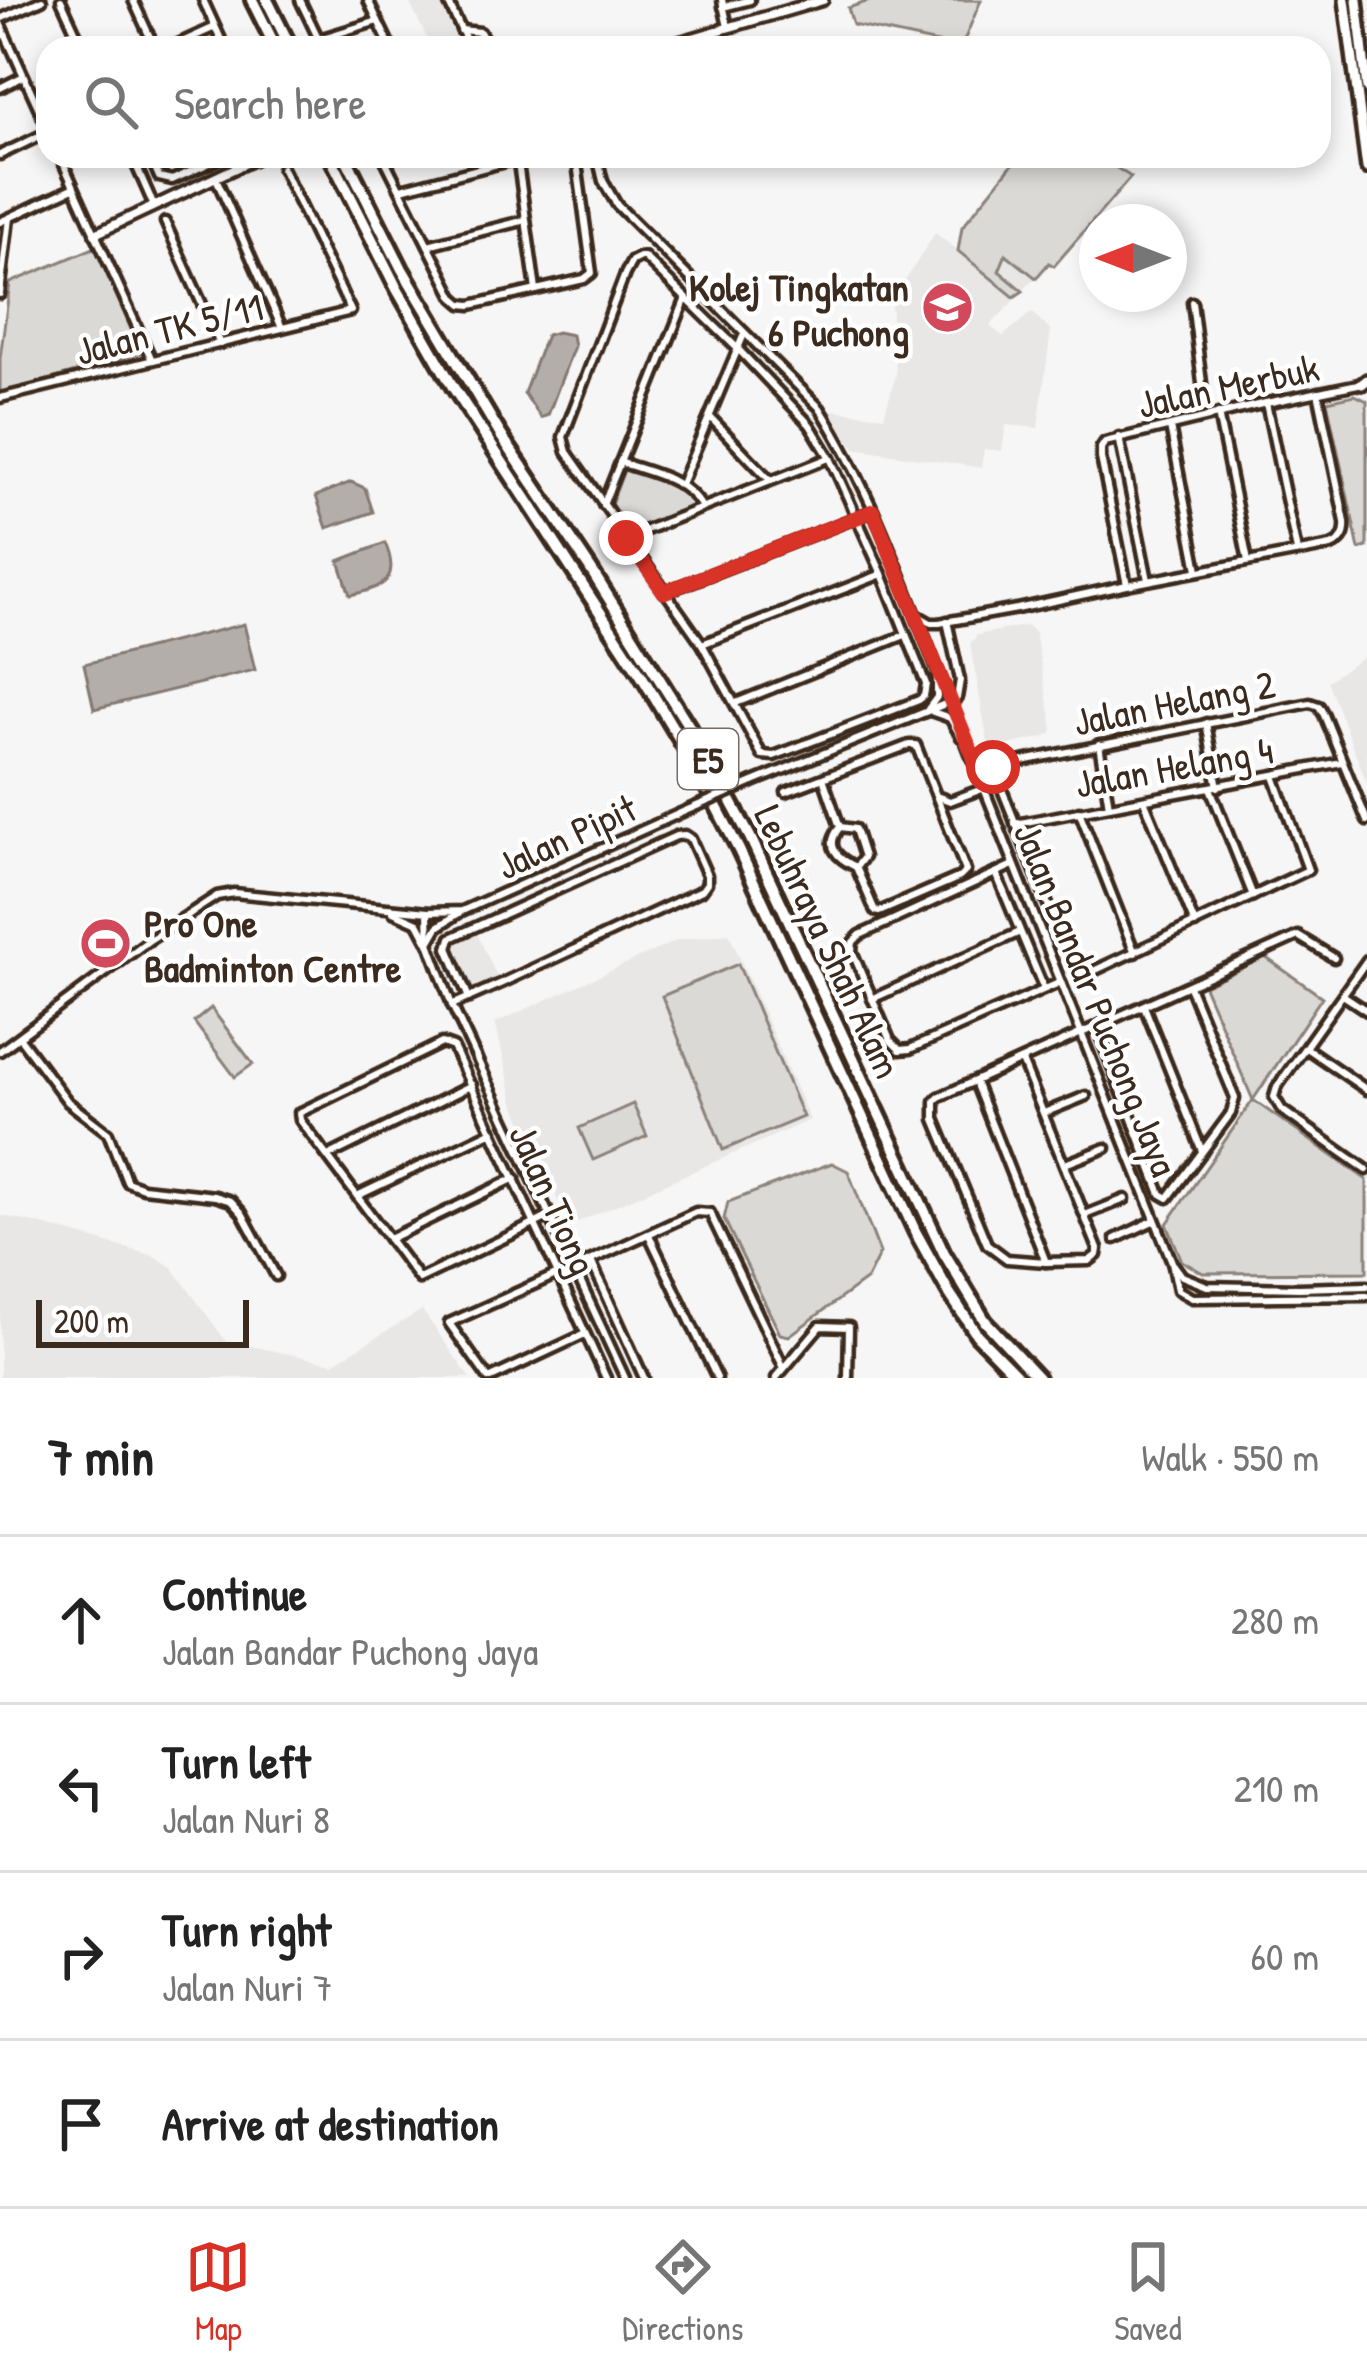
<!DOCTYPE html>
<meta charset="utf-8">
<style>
:root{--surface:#fff;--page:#f6f6f6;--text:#222;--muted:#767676;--line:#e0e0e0;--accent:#d93025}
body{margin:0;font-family:"Patrick Hand",sans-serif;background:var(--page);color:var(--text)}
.compass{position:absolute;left:1079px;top:204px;width:108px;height:108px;border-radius:50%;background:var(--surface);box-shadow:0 6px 18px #0003;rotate:270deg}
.scale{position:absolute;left:36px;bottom:30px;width:213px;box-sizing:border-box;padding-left:12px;border:6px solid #3b2a1e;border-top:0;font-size:33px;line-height:42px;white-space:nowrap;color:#3b2a1e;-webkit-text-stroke:9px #fff;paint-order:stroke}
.stop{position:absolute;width:36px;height:36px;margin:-27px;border:9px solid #d93025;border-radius:50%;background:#fff}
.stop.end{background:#d93025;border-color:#fff;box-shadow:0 3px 12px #0008}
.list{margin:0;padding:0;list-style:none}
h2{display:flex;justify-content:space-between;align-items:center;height:156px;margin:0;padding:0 48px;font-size:51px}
h2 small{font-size:39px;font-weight:400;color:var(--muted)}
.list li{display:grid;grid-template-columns:78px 1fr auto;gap:36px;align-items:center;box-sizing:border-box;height:168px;padding:0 48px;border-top:3px solid var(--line)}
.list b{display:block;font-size:45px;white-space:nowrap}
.list p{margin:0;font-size:39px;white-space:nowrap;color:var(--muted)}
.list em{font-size:39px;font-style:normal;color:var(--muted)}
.icon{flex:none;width:66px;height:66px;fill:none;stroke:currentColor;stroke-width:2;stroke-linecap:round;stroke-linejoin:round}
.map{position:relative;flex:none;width:1367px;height:1378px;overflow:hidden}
.search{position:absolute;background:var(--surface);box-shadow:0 6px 18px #0003;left:36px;right:36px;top:36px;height:132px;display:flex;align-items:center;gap:30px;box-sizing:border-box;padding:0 42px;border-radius:36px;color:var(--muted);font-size:45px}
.sheet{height:828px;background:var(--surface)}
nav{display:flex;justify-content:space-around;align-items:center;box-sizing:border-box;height:168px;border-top:3px solid var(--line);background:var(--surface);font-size:33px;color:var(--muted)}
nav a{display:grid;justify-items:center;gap:6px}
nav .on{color:var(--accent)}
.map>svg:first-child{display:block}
.built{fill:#e9e7e6}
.green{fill:#dbd9d6;stroke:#8b827a;stroke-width:3}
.water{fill:#b4aeaa;stroke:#847972;stroke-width:3}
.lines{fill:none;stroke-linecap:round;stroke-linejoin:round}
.street-casing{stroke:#3b2a1e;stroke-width:15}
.secondary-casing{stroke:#3b2a1e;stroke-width:16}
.primary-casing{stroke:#3b2a1e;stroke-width:18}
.highway-casing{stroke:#3b2a1e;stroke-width:20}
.street{stroke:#fff;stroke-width:6}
.secondary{stroke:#fff;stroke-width:8}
.primary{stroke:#fff;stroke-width:9}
.highway{stroke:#fff;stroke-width:10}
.street-bridge-casing{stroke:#3b2a1e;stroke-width:15;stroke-linecap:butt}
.street-bridge{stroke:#fff;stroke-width:6}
.route{stroke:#d93025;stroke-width:15}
.labels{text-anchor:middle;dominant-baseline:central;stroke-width:9;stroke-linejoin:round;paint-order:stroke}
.shield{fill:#fff;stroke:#766a62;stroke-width:3}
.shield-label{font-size:36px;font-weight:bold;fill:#3b2a1e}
.poi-label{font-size:39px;font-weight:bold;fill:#3b2a1e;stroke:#fff;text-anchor:end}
.street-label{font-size:39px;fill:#3b2a1e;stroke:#fff}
</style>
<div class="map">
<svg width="1367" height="1378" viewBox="0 0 1367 1378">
<rect width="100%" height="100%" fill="#f7f6f6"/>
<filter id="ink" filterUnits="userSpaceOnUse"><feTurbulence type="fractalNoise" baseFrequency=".00833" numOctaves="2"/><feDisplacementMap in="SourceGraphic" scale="24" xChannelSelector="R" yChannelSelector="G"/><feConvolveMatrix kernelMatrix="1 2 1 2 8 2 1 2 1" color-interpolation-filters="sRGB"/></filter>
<g filter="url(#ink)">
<!-- built -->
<g class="built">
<polygon points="408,0 443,0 467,48 432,48"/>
<polygon points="1019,156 1098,156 1131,177 1054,266 1049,263 990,326 1003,336 1032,312 1051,331 1038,428 1006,425 1002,451 984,449 981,468 854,448 830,410 884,416 896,374 891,303 935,233 958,250 962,227"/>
<polygon points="1023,626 1029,627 1035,633 1053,728 1052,733 1045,737 998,747 988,743 970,644 977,635"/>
<polygon points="1367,655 1367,783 1327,681"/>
<polygon points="475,929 499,981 470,994 451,947 452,941"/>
<polygon points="729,933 810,1120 569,1226 514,1102 495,1023 678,940"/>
<polygon points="0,1215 47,1226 154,1256 172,1267 226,1341 333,1363 422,1310 470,1378 0,1378"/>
</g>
<!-- green -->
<g class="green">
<polygon points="872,0 981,0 961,48 853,25 848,8"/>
<polygon points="1019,156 1098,156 1131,177 1054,266 1049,263 1036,278 1006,254 999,271 1023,291 1014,297 958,251 962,227"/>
<polygon points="96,247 141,353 0,394 0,358 10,283"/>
<polygon points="1355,395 1367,401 1367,547 1359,549 1327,401"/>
<polygon points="624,470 683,489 695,506 628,532 611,505"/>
<polygon points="1265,957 1322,997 1253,1100 1367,1180 1367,1272 1203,1273 1182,1261 1167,1224 1253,1100 1204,986"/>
<polygon points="738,964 803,1117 723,1150 662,996"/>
<polygon points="211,1008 253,1064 235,1077 194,1022"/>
<polygon points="633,1104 647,1136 593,1160 579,1128"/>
<polygon points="832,1163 848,1171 880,1253 867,1279 789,1336 780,1334 724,1219 728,1202"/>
</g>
<!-- water -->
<g class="water">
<polygon points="557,332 572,335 574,346 548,415 541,418 524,393 546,335"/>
<polygon points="351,482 365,488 373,512 327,528 316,496"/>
<path d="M385 543C401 580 384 588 350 595L339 561Z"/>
<polygon points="244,624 255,670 94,709 84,664"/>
</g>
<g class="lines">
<defs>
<g id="street">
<polyline points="61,0 83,48"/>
<polyline points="133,0 155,48"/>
<polyline points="203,0 225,48"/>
<polyline points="300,0 323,48"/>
<polyline points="368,0 391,48"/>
<polyline points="447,0 470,48"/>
<polyline points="722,0 728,27"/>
<polyline points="723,7 750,0"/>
<polyline points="0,19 42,0"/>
<polyline points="0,23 48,129"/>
<polyline points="461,30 480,32 489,48"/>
<polyline points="319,39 378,21"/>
<polyline points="169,48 215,27"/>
<polyline points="0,88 24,76"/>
<polyline points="0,155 48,132"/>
<polyline points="60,156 152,360"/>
<polyline points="132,156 154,206"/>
<polyline points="150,156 159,177 172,180 225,156"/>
<polyline points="383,156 454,297 462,304 471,305 584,279 592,273 576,156"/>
<polyline points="517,156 536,290"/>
<path d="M597 156 603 181 617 205 820 408C876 498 910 602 949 700 1025 887 1098 1075 1172 1262L1178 1290 1192 1298 1367 1296"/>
<polyline points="216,178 282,328"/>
<polyline points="401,189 517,159"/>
<polyline points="0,222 73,188"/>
<polyline points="165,222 220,344"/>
<polyline points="428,245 526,220"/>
<polygon points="640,257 644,257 738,349 810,425 830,458 882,574 926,684 924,696 919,700 774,756 762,755 702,644 567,452 563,437 625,274 632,261"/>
<polyline points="0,294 9,218"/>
<polyline points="1192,302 1203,391"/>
<polyline points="0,398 351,311 282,168"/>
<polyline points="1266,403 1297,551"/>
<polyline points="1218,414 1248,561"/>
<polyline points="710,417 769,479"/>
<polyline points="1170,427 1198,570"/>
<polyline points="1119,437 1148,580"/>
<path d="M620 462C650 473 685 478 702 507"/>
<polyline points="681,484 744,334"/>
<polyline points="603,505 686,298"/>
<polyline points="626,538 829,458"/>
<path d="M1127 585 1331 546C1343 541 1346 534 1345 522L1318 392"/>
<polyline points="665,592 873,511"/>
<polyline points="917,615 931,623 939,623 1017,609 1127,585 1101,458 1101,448 1105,442 1266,403 1363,383"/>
<polyline points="947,621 960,680 957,698 950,702"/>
<polyline points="702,644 882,574"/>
<polyline points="736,703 905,635"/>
<polyline points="928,709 937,697 937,678"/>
<polyline points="933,712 950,718 961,737"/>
<polyline points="1206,723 1218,787"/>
<polyline points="1099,744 1109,806"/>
<polyline points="993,767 1073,967 1079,974 1085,975 1308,870 1274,776"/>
<polyline points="978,770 1310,703 1319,706 1324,715 1367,821"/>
<polyline points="753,782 950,702"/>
<polyline points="1210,788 1253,896"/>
<path d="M786 792 909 745H916L966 871 960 877 879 912 875 911 856 867C837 858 824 846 840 827L823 778"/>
<polyline points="939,797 950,801 985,788"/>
<polyline points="1144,800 1195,924"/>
<polyline points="1079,811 1135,953"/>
<polyline points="1015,824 1342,762"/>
<polyline points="840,827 855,829 864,857 857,866"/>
<polyline points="1013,865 860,935 853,942 852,951 890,1040 900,1050 910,1049 1061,982"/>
<polyline points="996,873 1044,989"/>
<polyline points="393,912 418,923 427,940"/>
<polyline points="428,912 429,943 452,1005 625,1378"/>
<polyline points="430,941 438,927 459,913"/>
<polyline points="1367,960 1277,1087 1274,1097 1282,1110 1367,1170"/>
<polyline points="1343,995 1367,1011"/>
<polyline points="872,999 1020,932"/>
<polyline points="452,1005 502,983 702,890 707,883 707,875 691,839 685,835 676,836 451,938 448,948 469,998"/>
<polyline points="1144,1006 1202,1151"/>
<polyline points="1097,1028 1161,1194 1168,1198 1231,1113 1235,1098 1189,986"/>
<polyline points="20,1038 68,1102 108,1133 127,1182 143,1188 215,1196 231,1201 242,1213 276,1276"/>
<polyline points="1306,1048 1367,1090"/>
<polyline points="0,1051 148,941 217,896 234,893 428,912 462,911 685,811"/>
<polyline points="1022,1061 1098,1249 1097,1255 1089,1261 1046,1262 1007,1259 987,1244 935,1119 935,1101 939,1097 1298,936 1334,958"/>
<polyline points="975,1082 1046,1262"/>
<polyline points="1044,1113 1086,1096"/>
<polyline points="328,1156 472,1085"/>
<polyline points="1065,1164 1106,1148"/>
<polyline points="357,1196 493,1131"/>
<polyline points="1085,1215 1125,1199"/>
<polyline points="550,1216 534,1224 419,1279 300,1120 299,1113 442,1043 453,1047 606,1378"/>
<polyline points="649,1235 717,1378"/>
<polyline points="389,1239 515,1178"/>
<polyline points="1115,1239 1155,1220"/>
<polyline points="591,1261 644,1378"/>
<polyline points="1174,1265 1182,1276 1207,1286 1299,1288 1367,1286"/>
<polyline points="574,1268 696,1212 710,1213 784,1368"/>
<polyline points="488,1378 449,1323 558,1274"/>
<polyline points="491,1378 585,1334"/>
<polyline points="776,1378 820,1326 849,1327 848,1378"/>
</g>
<g id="secondary">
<polyline points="644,48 679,42 823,0"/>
<polyline points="95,234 261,156"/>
</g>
<g id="primary">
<polyline points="1345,0 1367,168"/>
<polyline points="1357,0 1367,88"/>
<polyline points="1362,384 1367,380"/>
</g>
<g id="highway">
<polyline points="252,0 276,48"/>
<polyline points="267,0 291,48"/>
<polyline points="330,156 397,289 453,387 641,675 694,763 739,850 916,1233 948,1291 977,1335 1019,1378"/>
<polyline points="345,156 402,269 500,434 590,568 703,749 750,837 944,1253 985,1321 1038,1378"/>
</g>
</defs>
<!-- street casing -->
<use href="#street" class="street-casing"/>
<!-- secondary casing -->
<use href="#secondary" class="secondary-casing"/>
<!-- primary casing -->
<use href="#primary" class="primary-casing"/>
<!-- highway casing -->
<use href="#highway" class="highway-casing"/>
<!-- street -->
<use href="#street" class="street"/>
<!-- secondary -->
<use href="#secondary" class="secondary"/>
<!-- primary -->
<use href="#primary" class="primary"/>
<!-- highway -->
<use href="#highway" class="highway"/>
<defs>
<polyline id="street-bridge" points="685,811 753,782"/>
</defs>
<!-- street-bridge casing -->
<use href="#street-bridge" class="street-bridge-casing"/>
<!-- street-bridge -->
<use href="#street-bridge" class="street-bridge"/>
</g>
</g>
<g class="lines" filter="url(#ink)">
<!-- route -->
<polyline class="route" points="626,538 664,592 873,511 979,770 993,767"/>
</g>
<!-- icons -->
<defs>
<symbol id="university-disc" viewBox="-11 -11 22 22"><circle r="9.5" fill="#d1495b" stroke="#fff"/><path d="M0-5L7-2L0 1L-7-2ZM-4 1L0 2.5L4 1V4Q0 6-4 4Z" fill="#fff"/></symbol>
<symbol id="stadium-disc" viewBox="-11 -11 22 22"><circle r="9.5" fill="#d1495b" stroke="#fff"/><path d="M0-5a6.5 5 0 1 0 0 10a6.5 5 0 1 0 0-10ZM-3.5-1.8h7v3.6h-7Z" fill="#fff"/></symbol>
</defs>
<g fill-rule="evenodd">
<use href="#university-disc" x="918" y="278" width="59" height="59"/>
<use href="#stadium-disc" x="76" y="914" width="59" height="59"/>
</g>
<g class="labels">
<!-- shield labels -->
<rect class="shield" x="678" y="729" width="60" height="60" rx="9"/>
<g class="shield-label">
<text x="708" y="759">E5</text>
</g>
<!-- poi labels -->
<g class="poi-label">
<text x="909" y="286">Kolej Tingkatan<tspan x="909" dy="45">6 Puchong</tspan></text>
<text x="144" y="922" text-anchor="start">Pro One<tspan x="144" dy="45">Badminton Centre</tspan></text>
</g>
<!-- street labels -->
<g class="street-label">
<text transform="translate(169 328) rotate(-14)">Jalan TK 5/11</text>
<text transform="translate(1228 385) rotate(-12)">Jalan Merbuk</text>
<text transform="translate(1174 702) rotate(-11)">Jalan Helang 2</text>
<text transform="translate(1174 766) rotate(-10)">Jalan Helang 4</text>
<text transform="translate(566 836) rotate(-25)">Jalan Pipit</text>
<text transform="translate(829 941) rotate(65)">Lebuhraya Shah Alam</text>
<text transform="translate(1097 999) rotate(68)">Jalan Bandar Puchong Jaya</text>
<text transform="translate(554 1199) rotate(66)">Jalan Tiong</text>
</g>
</g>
</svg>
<svg class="compass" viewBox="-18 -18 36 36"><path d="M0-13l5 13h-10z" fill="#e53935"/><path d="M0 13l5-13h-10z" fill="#767676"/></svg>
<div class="scale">200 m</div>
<div class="stop" style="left:993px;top:767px"></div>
<div class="stop end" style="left:626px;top:538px"></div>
<div class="search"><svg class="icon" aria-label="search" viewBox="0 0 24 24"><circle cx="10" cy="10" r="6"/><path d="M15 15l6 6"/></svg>Search here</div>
</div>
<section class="sheet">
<h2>7 min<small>Walk · 550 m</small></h2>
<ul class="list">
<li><svg class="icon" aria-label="ahead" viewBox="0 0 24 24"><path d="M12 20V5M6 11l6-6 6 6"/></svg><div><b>Continue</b><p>Jalan Bandar Puchong Jaya</p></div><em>280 m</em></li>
<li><svg class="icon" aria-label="left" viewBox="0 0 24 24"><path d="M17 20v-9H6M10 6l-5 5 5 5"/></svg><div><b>Turn left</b><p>Jalan Nuri 8</p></div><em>210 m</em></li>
<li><svg class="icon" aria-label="right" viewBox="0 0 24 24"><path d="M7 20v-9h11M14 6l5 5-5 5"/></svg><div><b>Turn right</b><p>Jalan Nuri 7</p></div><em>60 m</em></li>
<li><svg class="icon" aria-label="arrive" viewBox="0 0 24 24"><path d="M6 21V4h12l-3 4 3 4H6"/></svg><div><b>Arrive at destination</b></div></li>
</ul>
</section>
<nav>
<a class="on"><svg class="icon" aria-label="map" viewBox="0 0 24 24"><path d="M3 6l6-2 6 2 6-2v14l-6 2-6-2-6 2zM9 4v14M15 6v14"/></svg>Map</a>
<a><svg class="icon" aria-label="directions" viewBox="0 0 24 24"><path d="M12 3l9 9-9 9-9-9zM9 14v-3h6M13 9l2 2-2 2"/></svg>Directions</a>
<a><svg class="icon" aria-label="saved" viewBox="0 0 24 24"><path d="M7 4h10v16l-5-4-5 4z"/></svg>Saved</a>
</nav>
